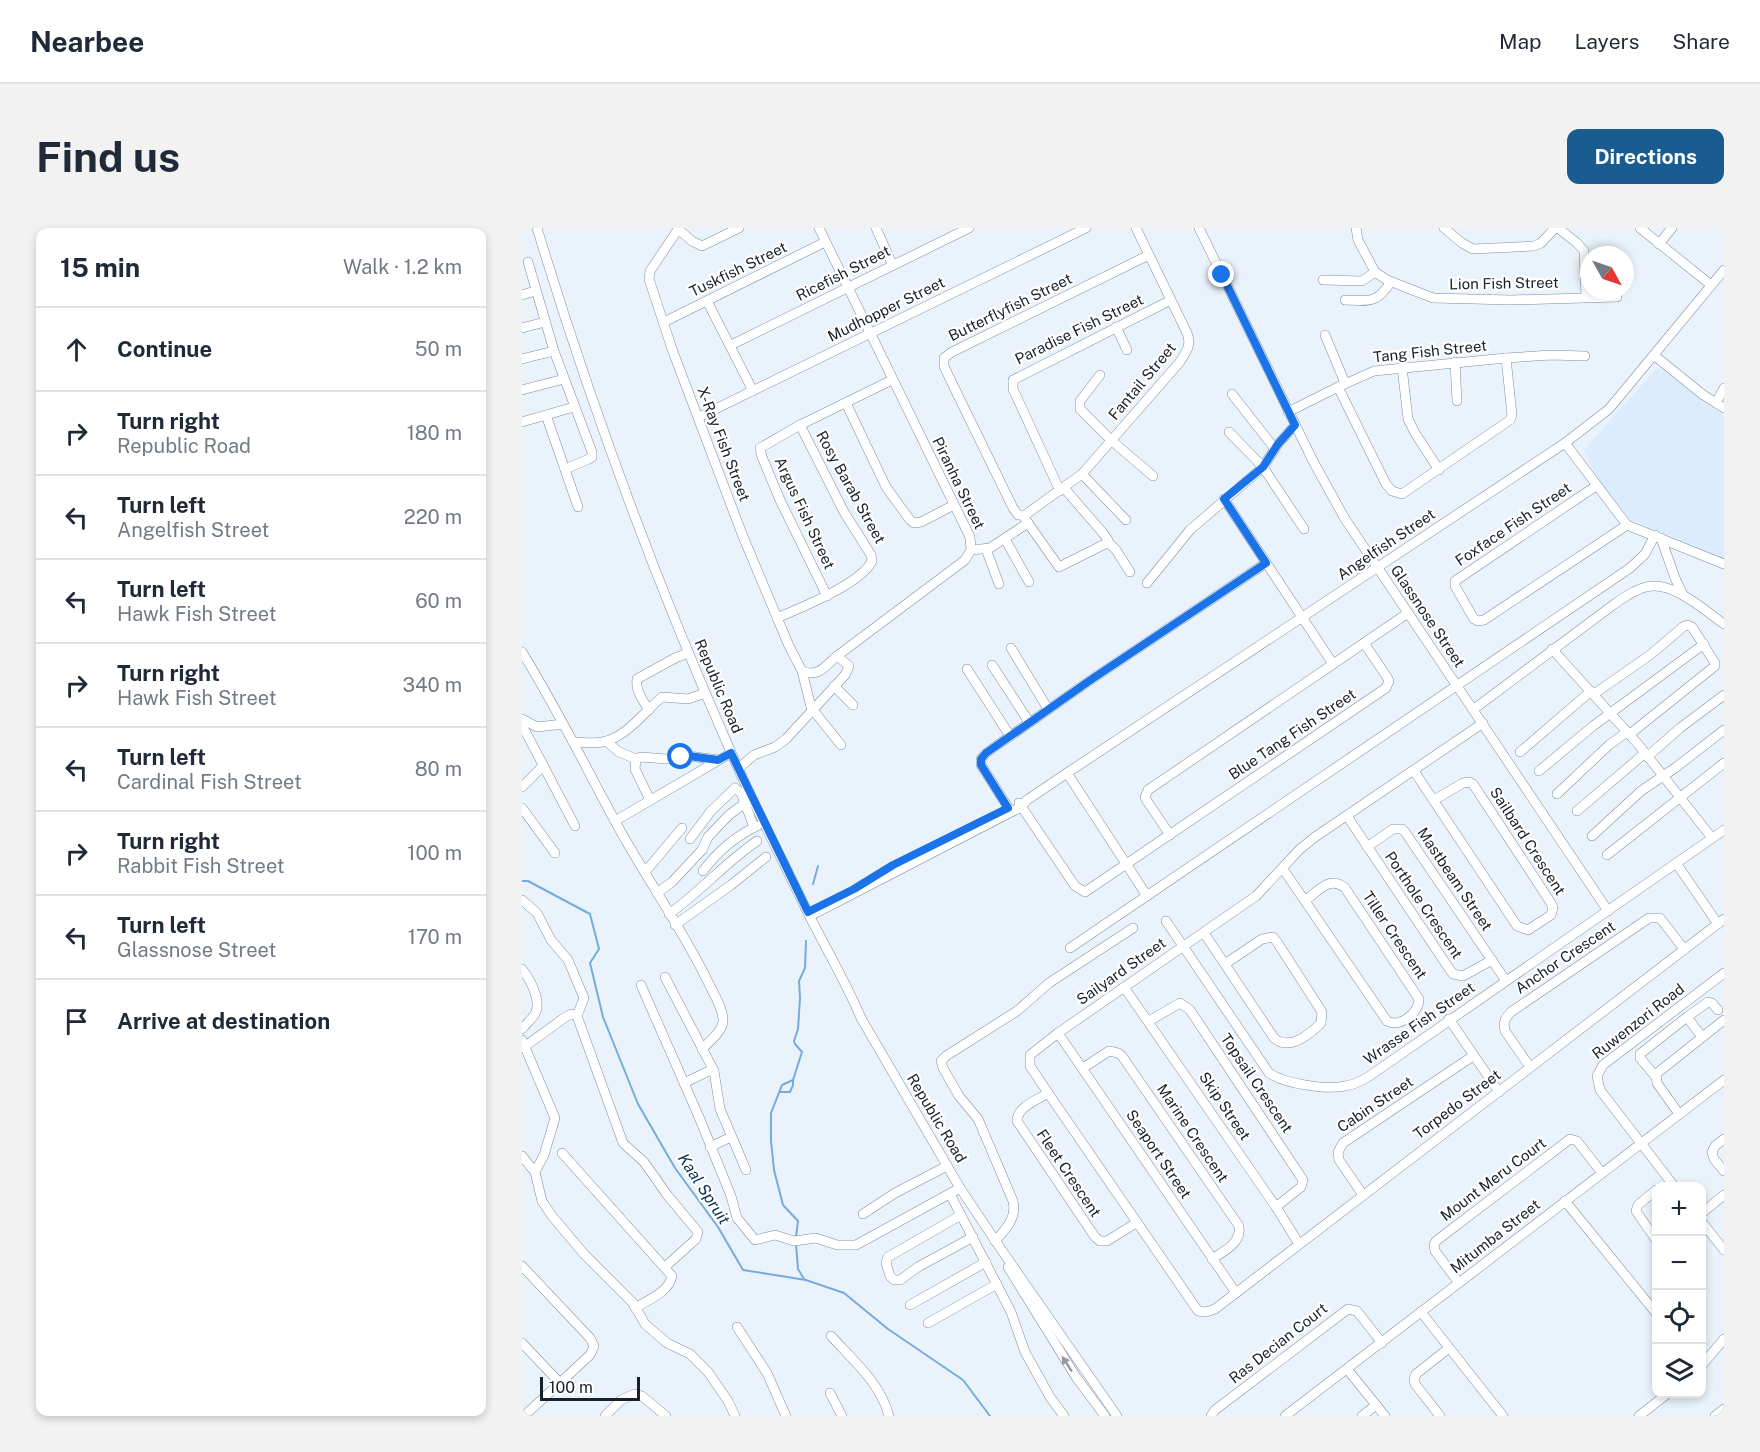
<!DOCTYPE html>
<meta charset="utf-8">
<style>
:root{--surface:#fff;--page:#f2f2f3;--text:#1f2937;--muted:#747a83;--line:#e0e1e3;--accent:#185c90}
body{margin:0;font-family:"Public Sans",sans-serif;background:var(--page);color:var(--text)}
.controls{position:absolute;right:18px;bottom:18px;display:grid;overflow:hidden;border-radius:12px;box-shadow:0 3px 9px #0003}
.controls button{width:54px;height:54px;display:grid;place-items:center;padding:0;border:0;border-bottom:2px solid var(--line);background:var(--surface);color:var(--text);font:30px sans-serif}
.compass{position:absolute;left:1058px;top:18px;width:54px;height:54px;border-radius:50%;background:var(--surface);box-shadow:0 3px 9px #0003;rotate:130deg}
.scale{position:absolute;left:18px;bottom:15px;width:100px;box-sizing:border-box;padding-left:6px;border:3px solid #182129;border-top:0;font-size:16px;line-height:21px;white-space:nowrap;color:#182129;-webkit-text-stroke:4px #fff;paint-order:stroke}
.stop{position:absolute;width:18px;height:18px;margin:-14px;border:4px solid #1a73e8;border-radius:50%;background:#fff}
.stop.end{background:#1a73e8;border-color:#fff;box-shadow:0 2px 6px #0008}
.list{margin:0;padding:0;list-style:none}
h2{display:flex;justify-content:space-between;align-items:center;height:78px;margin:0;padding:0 24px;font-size:26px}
h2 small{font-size:20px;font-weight:400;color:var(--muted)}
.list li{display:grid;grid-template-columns:39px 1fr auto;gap:18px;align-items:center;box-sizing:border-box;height:84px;padding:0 24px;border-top:2px solid var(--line)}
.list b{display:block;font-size:22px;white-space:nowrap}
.list p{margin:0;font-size:20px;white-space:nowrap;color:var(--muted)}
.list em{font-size:20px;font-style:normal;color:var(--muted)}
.icon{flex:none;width:33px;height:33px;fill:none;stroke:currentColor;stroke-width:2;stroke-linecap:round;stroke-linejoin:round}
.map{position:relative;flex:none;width:1202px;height:1188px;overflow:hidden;border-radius:12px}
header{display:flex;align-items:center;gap:36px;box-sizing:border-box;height:84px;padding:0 30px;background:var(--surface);border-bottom:2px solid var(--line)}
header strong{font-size:28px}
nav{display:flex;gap:33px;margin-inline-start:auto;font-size:21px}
.intro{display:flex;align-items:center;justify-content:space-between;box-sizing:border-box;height:144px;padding:0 36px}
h1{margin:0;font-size:42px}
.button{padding:15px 27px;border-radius:12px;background:var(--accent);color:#fff;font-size:21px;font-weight:700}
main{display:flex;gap:36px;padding:0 36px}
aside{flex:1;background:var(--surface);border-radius:12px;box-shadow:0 3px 9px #0003}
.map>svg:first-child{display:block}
.built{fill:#dbecfe}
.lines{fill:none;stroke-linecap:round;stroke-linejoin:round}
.stream{stroke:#75abdd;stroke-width:2}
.minor-casing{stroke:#798fa3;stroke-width:10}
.minor{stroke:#fff;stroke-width:9}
.oneway{fill:#979b9f}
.route{stroke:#1a73e8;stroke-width:8}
.labels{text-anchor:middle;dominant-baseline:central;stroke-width:4.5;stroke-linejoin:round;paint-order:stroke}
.street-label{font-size:15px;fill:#182129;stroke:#fff}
.water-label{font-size:16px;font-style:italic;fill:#073152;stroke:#fff}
</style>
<header>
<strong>Nearbee</strong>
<nav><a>Map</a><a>Layers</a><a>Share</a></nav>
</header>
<div class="intro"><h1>Find us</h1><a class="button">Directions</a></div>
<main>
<aside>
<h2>15 min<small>Walk · 1.2 km</small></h2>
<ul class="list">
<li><svg class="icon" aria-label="ahead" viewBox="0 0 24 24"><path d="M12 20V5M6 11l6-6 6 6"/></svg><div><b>Continue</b></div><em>50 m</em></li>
<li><svg class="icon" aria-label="right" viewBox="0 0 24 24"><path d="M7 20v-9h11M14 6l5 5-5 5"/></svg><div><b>Turn right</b><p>Republic Road</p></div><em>180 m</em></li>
<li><svg class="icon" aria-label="left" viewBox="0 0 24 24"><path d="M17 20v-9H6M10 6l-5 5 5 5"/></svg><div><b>Turn left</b><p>Angelfish Street</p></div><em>220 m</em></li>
<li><svg class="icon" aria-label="left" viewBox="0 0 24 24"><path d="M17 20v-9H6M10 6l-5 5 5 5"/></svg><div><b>Turn left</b><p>Hawk Fish Street</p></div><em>60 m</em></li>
<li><svg class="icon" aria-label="right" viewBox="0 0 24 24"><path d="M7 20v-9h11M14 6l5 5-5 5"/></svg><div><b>Turn right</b><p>Hawk Fish Street</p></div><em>340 m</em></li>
<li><svg class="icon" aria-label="left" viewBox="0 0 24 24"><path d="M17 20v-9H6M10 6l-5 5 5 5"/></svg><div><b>Turn left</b><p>Cardinal Fish Street</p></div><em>80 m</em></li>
<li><svg class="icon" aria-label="right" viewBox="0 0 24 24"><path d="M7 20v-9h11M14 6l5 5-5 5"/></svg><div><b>Turn right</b><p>Rabbit Fish Street</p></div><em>100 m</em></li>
<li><svg class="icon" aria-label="left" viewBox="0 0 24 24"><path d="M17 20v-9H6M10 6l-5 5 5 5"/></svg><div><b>Turn left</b><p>Glassnose Street</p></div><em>170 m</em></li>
<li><svg class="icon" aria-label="arrive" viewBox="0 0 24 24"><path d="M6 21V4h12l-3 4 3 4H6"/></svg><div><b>Arrive at destination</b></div></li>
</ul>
</aside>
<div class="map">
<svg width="1202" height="1188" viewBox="0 0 1202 1188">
<rect width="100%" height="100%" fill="#eaf3fc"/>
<!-- built -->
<polygon class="built" points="1135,140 1143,144 1202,188 1202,330 1107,291 1073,246 1062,222"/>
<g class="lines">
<!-- stream -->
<g class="stream">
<polyline points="0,653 6,653 68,686 77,721 68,735 81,789 116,876 153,940 196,999 221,1042 284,1052 322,1065 366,1101 441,1152 468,1188"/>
<polyline points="291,656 296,638"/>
<polyline points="258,864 268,864 271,857 271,852"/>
<polyline points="274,1009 276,993 261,977 252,942 249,913 249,885 260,857 271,852 280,824 273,816 272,813 276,801 278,770 277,753 283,740 284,713"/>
<polyline points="274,1016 276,1041 282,1051"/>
</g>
<defs>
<g id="minor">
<path d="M15 0C69 178 133 352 208 522 232 577 260 631 286 685 304 721 324 754 339 790L438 960 483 1027 595 1188"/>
<polyline points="157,0 128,43 127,51 150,121 220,306 267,418 280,443 290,483"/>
<polyline points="354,0 370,36"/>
<path d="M614 0 665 105C670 117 664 125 657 135L560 246 503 287H496L491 280 427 149 422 138V130L430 124 627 27"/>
<polyline points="677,0 791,233 823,291 1086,683"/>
<polyline points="834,0 836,12 853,44 865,52 911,70 989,72 1095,69"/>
<polyline points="922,0 940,15 951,21 1012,18 1019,15 1033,0"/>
<polyline points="1036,0 1055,15 1062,23 1064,69"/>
<polyline points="1118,0 1189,57"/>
<polyline points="156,1 170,13 180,18 217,0"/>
<polyline points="1137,16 1150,0"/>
<polyline points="6,34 32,123 70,224 70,229 67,231 43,241"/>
<polyline points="801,52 840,53 853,44"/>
<polyline points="0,67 13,63"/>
<path d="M823 72C848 73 854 76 869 54"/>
<polyline points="185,73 231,163"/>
<polyline points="142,94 303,14"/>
<polyline points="594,99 605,122"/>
<polyline points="0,100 23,94"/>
<polyline points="803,107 823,155"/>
<polyline points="209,117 447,0"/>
<polyline points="1133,128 1180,166 1202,180"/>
<polyline points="0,131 32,123"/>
<polyline points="933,134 935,173"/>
<polyline points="880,139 886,191 893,205 917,242"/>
<polyline points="578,147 558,173 558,181 590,213 631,248"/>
<polyline points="816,159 864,256 870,263 880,266 988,192 990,187 984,130"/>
<polyline points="0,162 42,151"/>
<polyline points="710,166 753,221"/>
<polyline points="324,175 364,259 388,292 392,295 399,294 432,277"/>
<polyline points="1194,175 1202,160"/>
<polyline points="766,184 816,159 852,143 984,130 1029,127 1063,128"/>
<polyline points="24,187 56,279"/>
<polyline points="177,189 564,0"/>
<polyline points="0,194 52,179"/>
<polyline points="707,204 741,239 782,301"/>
<polyline points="1043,215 1105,297 1202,336"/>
<polyline points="560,246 604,292"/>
<polyline points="1074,258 933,353 933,358 952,391 956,393 962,392 1105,297"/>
<polyline points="538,263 491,161 491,152 649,72"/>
<polyline points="702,271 811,436"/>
<polyline points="501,288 537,339 585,315 586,312 581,305 542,260"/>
<polyline points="1139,310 1153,350 1161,367"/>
<polyline points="483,311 507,354"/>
<polyline points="586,314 594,322 608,344"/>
<polyline points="464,321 477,356"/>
<polyline points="449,322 468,320 506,295"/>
<polyline points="625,355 668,302 741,239 756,216 773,197"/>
<polyline points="305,368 258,272 240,229 238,220 278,197 370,152"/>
<path d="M255 390C278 380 339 356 350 333L349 327 322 284 278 197"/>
<polyline points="489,420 526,481"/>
<polyline points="1030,421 1116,516 1190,610"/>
<path d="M0 424C36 482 66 544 99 604 128 656 163 705 188 758 193 768 201 781 201 792 201 803 188 813 180 821"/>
<polyline points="470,437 507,494"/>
<polyline points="445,441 488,508"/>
<path d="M280 443C297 450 304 437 315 428L443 332 449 322 448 309 297 0"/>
<polyline points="312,458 331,477"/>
<polyline points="1072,466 1128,427 1161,399 1165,397 1170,399 1193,435 1193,438 1108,506"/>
<path d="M952 481 1091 377C1101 370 1112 362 1124 359 1150 352 1182 382 1202 396"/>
<path d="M127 482C121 473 113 462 115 451L153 430 166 425"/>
<polyline points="291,482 319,517"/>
<polyline points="0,491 15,499 41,496"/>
<polyline points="961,495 793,609 778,621 734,668 536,805 508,827 508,838 526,865 676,1083 684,1084 693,1081 1202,691"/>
<polyline points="0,497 53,598"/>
<polyline points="84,513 97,524 114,531 119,529 144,531 167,528 196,532"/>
<path d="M51 514C60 514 71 516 80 514 104 510 123 483 140 469L166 471 183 465"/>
<polyline points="998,524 1069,463"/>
<polyline points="1125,529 1158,500 1202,467"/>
<polyline points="114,531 113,541 128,572"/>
<polyline points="217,540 232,527 253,519 264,511 323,447 327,438 315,428"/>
<polyline points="892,543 995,698 1006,702 1029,687 1031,680 1029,675 951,556 947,554 941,555 912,572"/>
<polyline points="1017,543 1071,498 1182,416"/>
<polyline points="545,545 625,668"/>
<polyline points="0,559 21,538"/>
<polyline points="1035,566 1087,517 1105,504"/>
<polyline points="497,575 553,658 563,664 864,460 867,453 865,449 842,415"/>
<polyline points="0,580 33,625"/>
<polyline points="1055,583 1123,525"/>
<polyline points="489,584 459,537 459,531 464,525 570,451 744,335"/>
<polyline points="825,588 928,742 931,746 941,748 970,732"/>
<polyline points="93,593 209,525"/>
<polyline points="648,607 625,573 623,569 626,562 886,385"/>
<polyline points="1070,608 1119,563 1153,540 1202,502"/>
<polyline points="168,611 189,583 213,560 219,565 232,599"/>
<polyline points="845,619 871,601 880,601 883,604 984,753"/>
<polyline points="1085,627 1202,535"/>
<polyline points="1154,635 1196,696"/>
<path d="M761 641 865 793C878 800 897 785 897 771L823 660C808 647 796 663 783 673"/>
<path d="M181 643C196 623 212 609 235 598"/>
<polyline points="123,644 160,600"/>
<polyline points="135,665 150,654 180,622 186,609 207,587 223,575"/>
<polyline points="0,672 15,685 29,712 46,732 62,770 55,788 101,915 122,934 146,968 176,1004 174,1011 143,1039"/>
<path d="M147 686C178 664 204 634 235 613"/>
<polyline points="288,688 499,579 505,572 545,545 1043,215 1087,181 1202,42"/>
<path d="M644 693 747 845C763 856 805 862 823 858 832 857 839 853 846 849L1202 602"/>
<polyline points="153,697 209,657 244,629"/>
<path d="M682 705 752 810C767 823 787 807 799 795L800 784 755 714 751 709 740 711 703 736"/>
<polyline points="548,720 1108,340 1123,326 1133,307"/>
<path d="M0 741C8 751 20 773 13 786 10 791 4 796 0 801"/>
<polyline points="143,749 192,843 198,881 224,942"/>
<polyline points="119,757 177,889 209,968 215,990 233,1012 253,1007 272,1013 294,1010 315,1017 334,1017 438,960"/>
<polyline points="602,759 754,979 777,1016"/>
<polyline points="927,791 977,864"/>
<polyline points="627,793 658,775 668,782 781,952 779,959 754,979"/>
<polyline points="536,805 714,1065"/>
<polyline points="1180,809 1165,789 1186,774 1190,775 1196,782"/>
<polyline points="0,812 33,890 22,927 13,944"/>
<polyline points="2,819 42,790 49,786 55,788"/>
<path d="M1008 839 983 803C981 794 983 790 989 784L1127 690H1138L1162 721"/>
<path d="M561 840 587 823 596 825 600 828 717 998C720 1015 702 1023 690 1031"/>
<polyline points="1134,849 1118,830 1118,826 1165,789"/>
<polyline points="162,855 191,841"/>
<path d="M526 865C515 872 495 879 495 893L573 1009 578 1013H585L614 995"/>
<polyline points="1157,886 1135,855 1134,846 1202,792"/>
<polyline points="1202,911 1193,918 1190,924 1192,931 1202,943"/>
<polyline points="188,919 209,909"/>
<path d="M40 925 150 1048C147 1064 126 1072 113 1080"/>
<polyline points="0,928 13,944 20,973 30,988 62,1026 111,1075 123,1096 145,1115 168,1126 186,1144 206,1173 213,1188"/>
<polyline points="1152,958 1078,862 1075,848 1081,837 1202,745"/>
<polyline points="1134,962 1116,977 1114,983 1134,1012"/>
<polyline points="428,966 489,1084 503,1124 528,1169 542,1188"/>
<polyline points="841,967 817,932 816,924 821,915 951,828"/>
<polyline points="1043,973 1134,1085"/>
<polyline points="1180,985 1202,967"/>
<polyline points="341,986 373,965 425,938"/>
<polyline points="439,987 366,1029 364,1035 368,1048 372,1052 378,1052 396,1039 451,1009"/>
<polyline points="1180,994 1202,1022"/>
<path d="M473 1013C484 1001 495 990 491 973L456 891 437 868 421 840 419 833 424 828 495 783 527 755 611 700"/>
<polyline points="0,1038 68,1110 72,1118 68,1127 2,1188"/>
<polyline points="486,1039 554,1149 583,1188"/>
<polyline points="937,1055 913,1023 912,1017 914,1013 1048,911 1055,913 1080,945"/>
<polyline points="388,1077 464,1034"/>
<polyline points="899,1084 981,1188"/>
<polyline points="406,1095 475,1056"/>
<polyline points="215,1099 245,1145 264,1188"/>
<path d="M309 1108C331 1132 359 1156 367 1188"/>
<polyline points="0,1115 38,1155"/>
<polyline points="1180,1137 1202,1111"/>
<polyline points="825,1141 863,1188"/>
<polyline points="308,1165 320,1188"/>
<polyline points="83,1188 99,1172 113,1166 120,1168 144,1188"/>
<polyline points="689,1188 693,1182 826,1081 835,1083 860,1115"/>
<polyline points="763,1188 1202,852"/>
<polyline points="840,1188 854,1177"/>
<polyline points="918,1188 893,1156 892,1151 894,1146 927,1120"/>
<polyline points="1117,1188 1145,1166"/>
<polyline points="1193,1188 1202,1181"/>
</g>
</defs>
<!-- minor casing -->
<use href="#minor" class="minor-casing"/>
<!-- minor -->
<use href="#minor" class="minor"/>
</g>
<!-- one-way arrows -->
<defs><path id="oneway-solid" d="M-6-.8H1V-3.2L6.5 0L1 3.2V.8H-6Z" transform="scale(1.5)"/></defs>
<use class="oneway" href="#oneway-solid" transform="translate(545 1136) rotate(-123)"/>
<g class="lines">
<!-- route -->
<polyline class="route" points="159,529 167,528 196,532 209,525 286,684 332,661 371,637 486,580 459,537 459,531 464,525 570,451 744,335 702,271 741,239 756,216 773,197 700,47"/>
</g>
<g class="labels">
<!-- street labels -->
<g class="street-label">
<text transform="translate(216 41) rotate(-26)">Tuskfish Street</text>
<text transform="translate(321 45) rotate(-27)">Ricefish Street</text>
<text transform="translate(982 55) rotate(-1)">Lion Fish Street</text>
<text transform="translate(488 79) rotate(-26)">Butterflyfish Street</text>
<text transform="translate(364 81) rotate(-26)">Mudhopper Street</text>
<text transform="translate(557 101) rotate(-26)">Paradise Fish Street</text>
<text transform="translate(908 123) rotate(-6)">Tang Fish Street</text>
<text transform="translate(620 153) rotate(-50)">Fantail Street</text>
<text transform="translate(202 216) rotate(69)">X-Ray Fish Street</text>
<text transform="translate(437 255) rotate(64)">Piranha Street</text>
<text transform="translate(329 259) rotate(61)">Rosy Barab Street</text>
<text transform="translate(283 285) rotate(65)">Argus Fish Street</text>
<text transform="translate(991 296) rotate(-34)">Foxface Fish Street</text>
<text transform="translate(864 316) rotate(-34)">Angelfish Street</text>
<text transform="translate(906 388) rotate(56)">Glassnose Street</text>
<text transform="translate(197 458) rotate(67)">Republic Road</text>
<text transform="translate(770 506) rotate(-34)">Blue Tang Fish Street</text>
<text transform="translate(1006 613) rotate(57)">Sailbard Crescent</text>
<text transform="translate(933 651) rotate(56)">Mastbeam Street</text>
<text transform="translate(902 677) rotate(56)">Porthole Crescent</text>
<text transform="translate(873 707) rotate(56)">Tiller Crescent</text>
<text transform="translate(1043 729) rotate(-34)">Anchor Crescent</text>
<text transform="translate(599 743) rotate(-35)">Sailyard Street</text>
<text transform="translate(1116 793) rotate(-38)">Ruwenzori Road</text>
<text transform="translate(897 795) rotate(-35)">Wrasse Fish Street</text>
<text transform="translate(735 855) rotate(56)">Topsail Crescent</text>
<text transform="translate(853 876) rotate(-34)">Cabin Street</text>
<text transform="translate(935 876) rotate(-37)">Torpedo Street</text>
<text transform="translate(703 878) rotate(56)">Skip Street</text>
<text transform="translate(415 890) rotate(59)">Republic Road</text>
<text transform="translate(671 905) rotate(56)">Marine Crescent</text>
<text transform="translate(637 926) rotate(56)">Seaport Street</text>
<text transform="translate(547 945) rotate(56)">Fleet Crescent</text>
<text transform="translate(971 951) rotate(-37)">Mount Meru Court</text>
<text transform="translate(973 1008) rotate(-38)">Mitumba Street</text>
<text transform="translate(756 1115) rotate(-38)">Ras Decian Court</text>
</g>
<!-- water labels -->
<g class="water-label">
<text transform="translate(182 961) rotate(57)">Kaal Spruit</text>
</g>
</g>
</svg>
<div class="controls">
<button>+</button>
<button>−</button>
<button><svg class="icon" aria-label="locate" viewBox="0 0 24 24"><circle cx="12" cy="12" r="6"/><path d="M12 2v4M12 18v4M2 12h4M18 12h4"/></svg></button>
<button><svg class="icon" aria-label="layers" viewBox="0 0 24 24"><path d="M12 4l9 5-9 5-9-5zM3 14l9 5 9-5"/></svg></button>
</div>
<svg class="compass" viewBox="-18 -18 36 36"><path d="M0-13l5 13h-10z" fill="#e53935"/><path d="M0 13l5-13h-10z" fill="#747a83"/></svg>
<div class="scale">100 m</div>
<div class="stop" style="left:159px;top:529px"></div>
<div class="stop end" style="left:700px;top:47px"></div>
</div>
</main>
